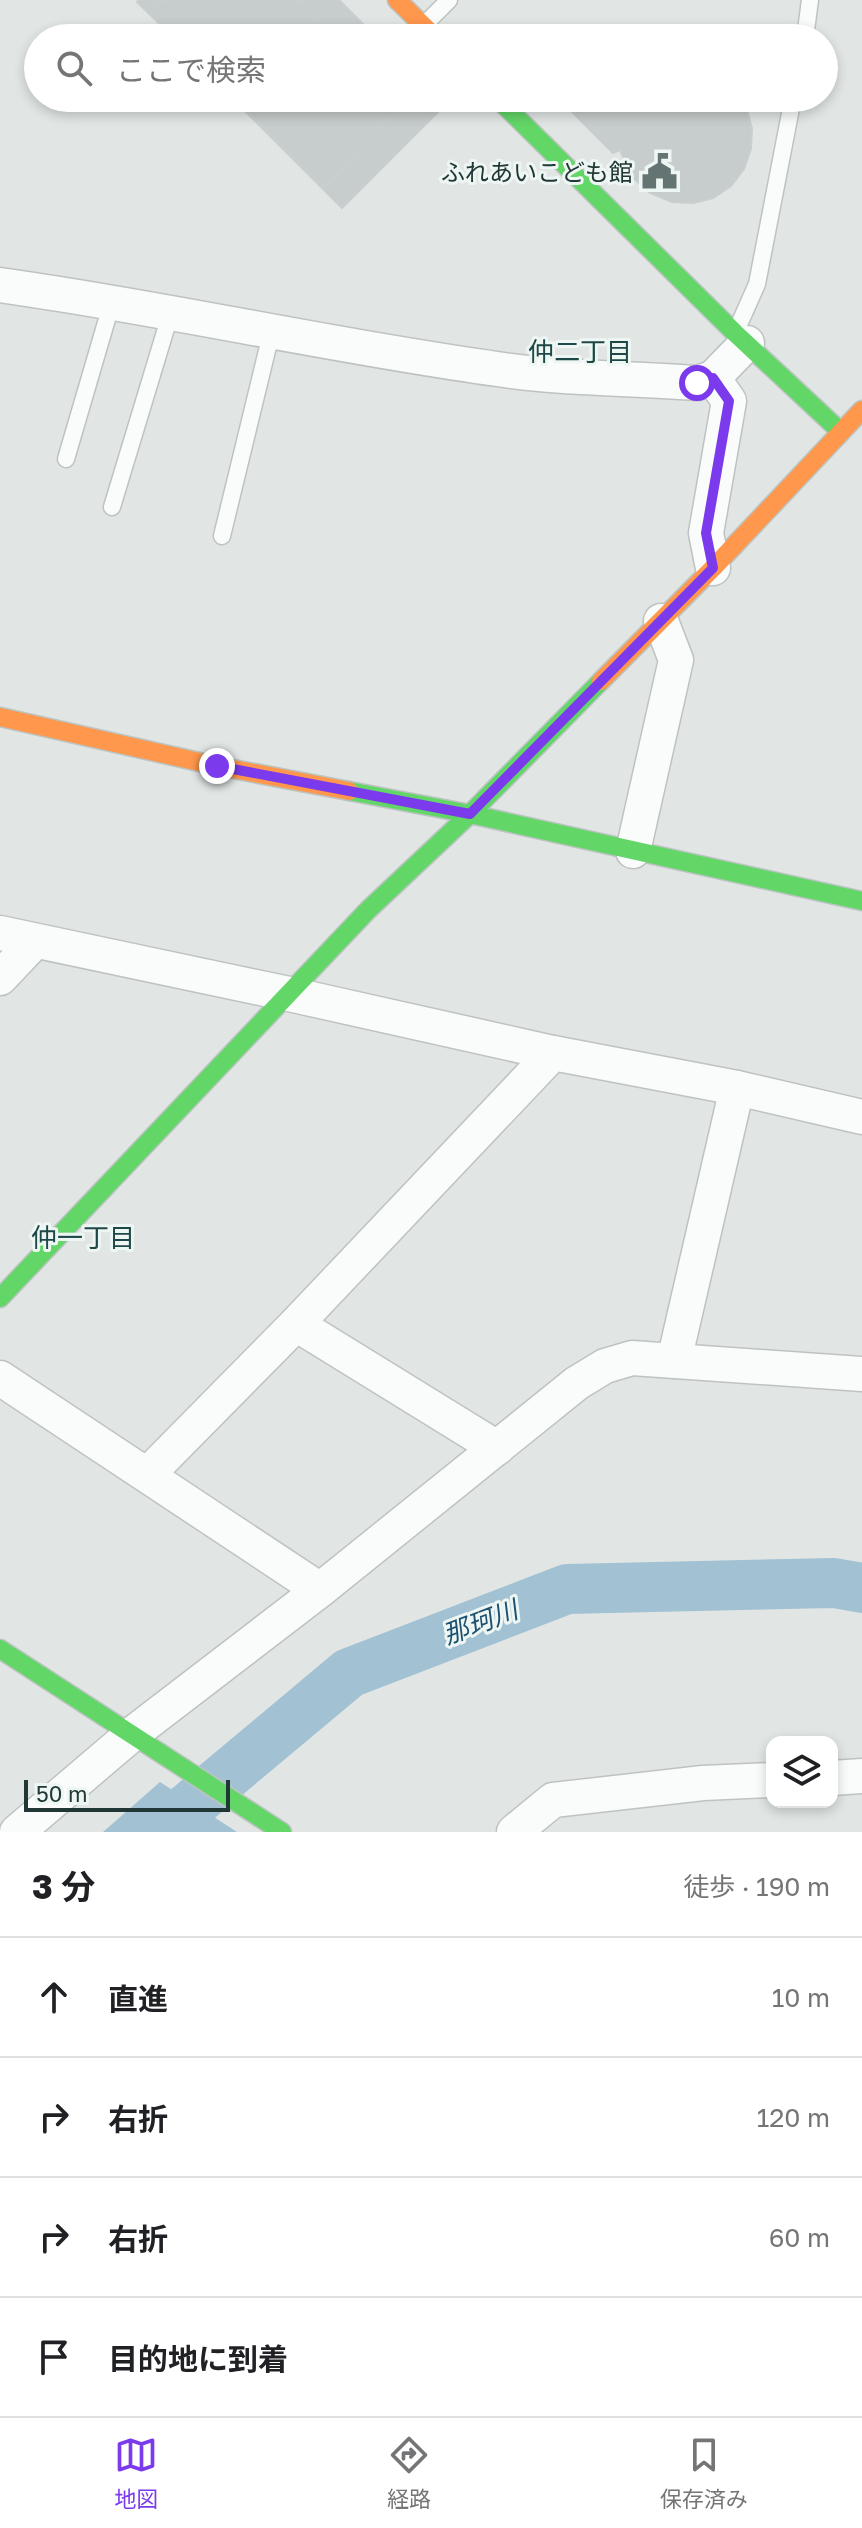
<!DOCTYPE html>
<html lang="ja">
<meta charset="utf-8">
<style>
:root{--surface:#fff;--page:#f2f2f2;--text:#202124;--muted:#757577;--line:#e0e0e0;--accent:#7c3aed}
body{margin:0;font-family:"Golos Text","Noto Sans JP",sans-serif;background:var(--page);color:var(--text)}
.controls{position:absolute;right:24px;bottom:24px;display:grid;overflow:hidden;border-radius:16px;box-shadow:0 4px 12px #0003}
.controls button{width:72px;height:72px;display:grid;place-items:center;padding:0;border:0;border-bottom:2px solid var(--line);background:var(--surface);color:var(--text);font:40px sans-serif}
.scale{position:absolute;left:24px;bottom:20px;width:206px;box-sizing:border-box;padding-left:8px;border:4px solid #203736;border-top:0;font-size:22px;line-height:28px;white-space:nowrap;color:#203736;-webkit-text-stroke:6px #eef6f3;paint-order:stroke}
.stop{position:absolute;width:24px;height:24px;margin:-18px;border:6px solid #7c3aed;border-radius:50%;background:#fff}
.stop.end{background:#7c3aed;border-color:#fff;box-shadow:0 2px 8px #0008}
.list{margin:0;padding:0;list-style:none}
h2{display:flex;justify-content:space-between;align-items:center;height:104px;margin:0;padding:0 32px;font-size:34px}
h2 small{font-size:26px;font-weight:400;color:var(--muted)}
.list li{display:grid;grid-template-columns:52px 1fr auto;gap:24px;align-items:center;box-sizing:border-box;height:120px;padding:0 32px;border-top:2px solid var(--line)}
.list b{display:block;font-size:30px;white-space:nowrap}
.list em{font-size:26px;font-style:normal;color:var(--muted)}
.icon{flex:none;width:44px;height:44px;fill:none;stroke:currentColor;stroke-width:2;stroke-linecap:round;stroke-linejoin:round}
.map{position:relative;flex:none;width:862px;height:1832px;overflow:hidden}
.search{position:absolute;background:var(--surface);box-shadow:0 4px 12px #0003;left:24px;right:24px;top:24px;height:88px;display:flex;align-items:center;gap:20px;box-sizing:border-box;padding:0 28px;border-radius:44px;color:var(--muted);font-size:30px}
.sheet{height:584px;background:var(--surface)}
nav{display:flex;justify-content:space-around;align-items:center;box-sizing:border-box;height:112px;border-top:2px solid var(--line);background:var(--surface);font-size:22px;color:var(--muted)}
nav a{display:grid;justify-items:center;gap:4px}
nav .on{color:var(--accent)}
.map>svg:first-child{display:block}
.water{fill:#a2c2d4}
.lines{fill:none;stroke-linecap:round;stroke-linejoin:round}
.river{stroke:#a2c2d4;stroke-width:50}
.building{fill:#c7cdcc;stroke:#c9cfce;stroke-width:2}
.lane-casing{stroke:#bec3c2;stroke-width:19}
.street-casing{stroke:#bec3c2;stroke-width:37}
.fast-casing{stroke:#bcc4c2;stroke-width:21}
.slow-casing{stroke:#bcc4c2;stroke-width:21}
.lane{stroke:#fafbfb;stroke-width:16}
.street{stroke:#fafbfb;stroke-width:34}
.fast{stroke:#63d668;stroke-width:18}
.slow{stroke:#ff974d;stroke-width:18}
.route{stroke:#7c3aed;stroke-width:10}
.labels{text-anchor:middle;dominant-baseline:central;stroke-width:6;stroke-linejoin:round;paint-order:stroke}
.poi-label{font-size:24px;fill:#203736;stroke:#eef6f3;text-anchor:end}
.neighbourhood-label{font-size:26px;fill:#1d4847;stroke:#eef6f3}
.water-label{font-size:26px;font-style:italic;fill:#1d5170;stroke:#eef6f3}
</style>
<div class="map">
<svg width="862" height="1832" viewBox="0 0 862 1832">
<rect width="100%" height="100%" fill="#e1e6e5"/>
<!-- water -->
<polygon class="water" points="160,1782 237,1832 103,1832"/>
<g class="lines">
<!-- river -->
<polyline class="river" points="159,1832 349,1673 567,1589 834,1583 862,1588"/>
</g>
<!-- building -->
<g class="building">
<polygon points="139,0 163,0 150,14 174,38 137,2"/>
<polygon points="163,0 298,0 336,38 174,38 150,14"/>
<polygon points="298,0 339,0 377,38 336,38"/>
<polygon points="232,98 325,187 402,104 396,98 436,98 444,106 342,208"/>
<polygon points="234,98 396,98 402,104 325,187"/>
<polygon points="586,98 740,98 746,107 752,128 751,149 744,169 731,186 713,198 693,203 672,202 650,193 633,178 620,150 613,153 572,112"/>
</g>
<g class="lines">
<defs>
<g id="lane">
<polyline points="425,24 449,0"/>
<polyline points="805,38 810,0"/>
<polyline points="737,329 757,284 793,98"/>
<polyline points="66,459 112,302"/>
<polyline points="112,507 171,312"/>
<polyline points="222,536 272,330"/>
</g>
<g id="street">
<path d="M0 285C166 308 330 346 497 369 562 379 631 378 697 383L713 378"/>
<polyline points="713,568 706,533 729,401 713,378 747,343"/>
<polyline points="633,851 676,660 661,621"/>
<polyline points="0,933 289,994 553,1053 737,1088 862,1117"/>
<polyline points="0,978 35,941"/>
<polyline points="296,1324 497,1448"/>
<polyline points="674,1361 737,1088"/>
<polyline points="0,1378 320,1590"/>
<polyline points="148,1474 296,1324 553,1053"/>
<polyline points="832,1778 862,1776"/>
<polyline points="17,1832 131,1735 320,1590 577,1383 605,1366 632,1358 862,1374"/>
<polyline points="514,1832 553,1800 703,1783 772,1780"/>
</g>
<g id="fast">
<polyline points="497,98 735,333 841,432"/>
<polyline points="349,791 470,814 862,901"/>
<polyline points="0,1298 368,910 470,814 601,681"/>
<polyline points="0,1649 282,1832"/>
</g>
<g id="slow">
<polyline points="397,0 436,38"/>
<polyline points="601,681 713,568 862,410"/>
<polyline points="0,717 217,766 349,791"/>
</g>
</defs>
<!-- lane casing -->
<use href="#lane" class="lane-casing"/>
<!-- street casing -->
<use href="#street" class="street-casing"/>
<!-- fast casing -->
<use href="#fast" class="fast-casing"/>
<!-- slow casing -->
<use href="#slow" class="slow-casing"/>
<!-- lane -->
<use href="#lane" class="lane"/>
<!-- street -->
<use href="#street" class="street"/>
<!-- fast -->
<use href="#fast" class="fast"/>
<!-- slow -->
<use href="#slow" class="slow"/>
</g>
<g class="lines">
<!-- route -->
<polyline class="route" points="217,766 470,814 713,568 706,533 729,401 713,378 697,383"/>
</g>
<!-- icons -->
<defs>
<symbol id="civic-bare" viewBox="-9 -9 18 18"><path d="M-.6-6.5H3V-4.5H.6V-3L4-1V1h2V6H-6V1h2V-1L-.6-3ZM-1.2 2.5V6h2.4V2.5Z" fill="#647473" stroke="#eef6f3" stroke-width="2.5" paint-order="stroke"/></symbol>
</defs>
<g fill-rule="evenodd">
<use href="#civic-bare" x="634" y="146" width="51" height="51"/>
</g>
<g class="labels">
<!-- poi labels -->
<g class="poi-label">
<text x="633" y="171">ふれあいこども館</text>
</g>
<!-- neighbourhood labels -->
<g class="neighbourhood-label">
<text x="580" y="351">仲二丁目</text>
<text x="83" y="1237">仲一丁目</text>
</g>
<!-- water labels -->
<g class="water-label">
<text transform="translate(480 1622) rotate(-21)">那珂川</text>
</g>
</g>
</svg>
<div class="controls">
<button><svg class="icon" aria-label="layers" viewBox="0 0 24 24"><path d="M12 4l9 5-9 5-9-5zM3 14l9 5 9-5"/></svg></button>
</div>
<div class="scale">50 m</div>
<div class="stop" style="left:697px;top:383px"></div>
<div class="stop end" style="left:217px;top:766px"></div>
<div class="search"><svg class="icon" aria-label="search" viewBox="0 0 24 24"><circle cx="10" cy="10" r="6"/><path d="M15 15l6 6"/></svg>ここで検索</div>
</div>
<section class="sheet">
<h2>3 分<small>徒歩 · 190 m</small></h2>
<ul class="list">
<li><svg class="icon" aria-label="ahead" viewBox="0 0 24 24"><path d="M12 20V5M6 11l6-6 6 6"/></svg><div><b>直進</b></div><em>10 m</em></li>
<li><svg class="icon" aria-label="right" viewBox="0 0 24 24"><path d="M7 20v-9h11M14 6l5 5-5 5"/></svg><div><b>右折</b></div><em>120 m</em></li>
<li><svg class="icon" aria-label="right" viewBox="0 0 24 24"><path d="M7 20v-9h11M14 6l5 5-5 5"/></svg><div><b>右折</b></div><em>60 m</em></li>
<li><svg class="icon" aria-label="arrive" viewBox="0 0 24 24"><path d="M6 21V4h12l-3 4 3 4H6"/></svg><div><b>目的地に到着</b></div></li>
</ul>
</section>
<nav>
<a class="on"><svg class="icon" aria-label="map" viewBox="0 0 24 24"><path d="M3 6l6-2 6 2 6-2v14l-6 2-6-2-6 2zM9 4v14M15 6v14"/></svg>地図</a>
<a><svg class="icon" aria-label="directions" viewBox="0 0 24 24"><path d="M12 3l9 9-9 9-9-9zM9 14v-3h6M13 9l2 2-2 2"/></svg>経路</a>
<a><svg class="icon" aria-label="saved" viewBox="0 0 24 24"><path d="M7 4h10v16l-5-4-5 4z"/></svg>保存済み</a>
</nav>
